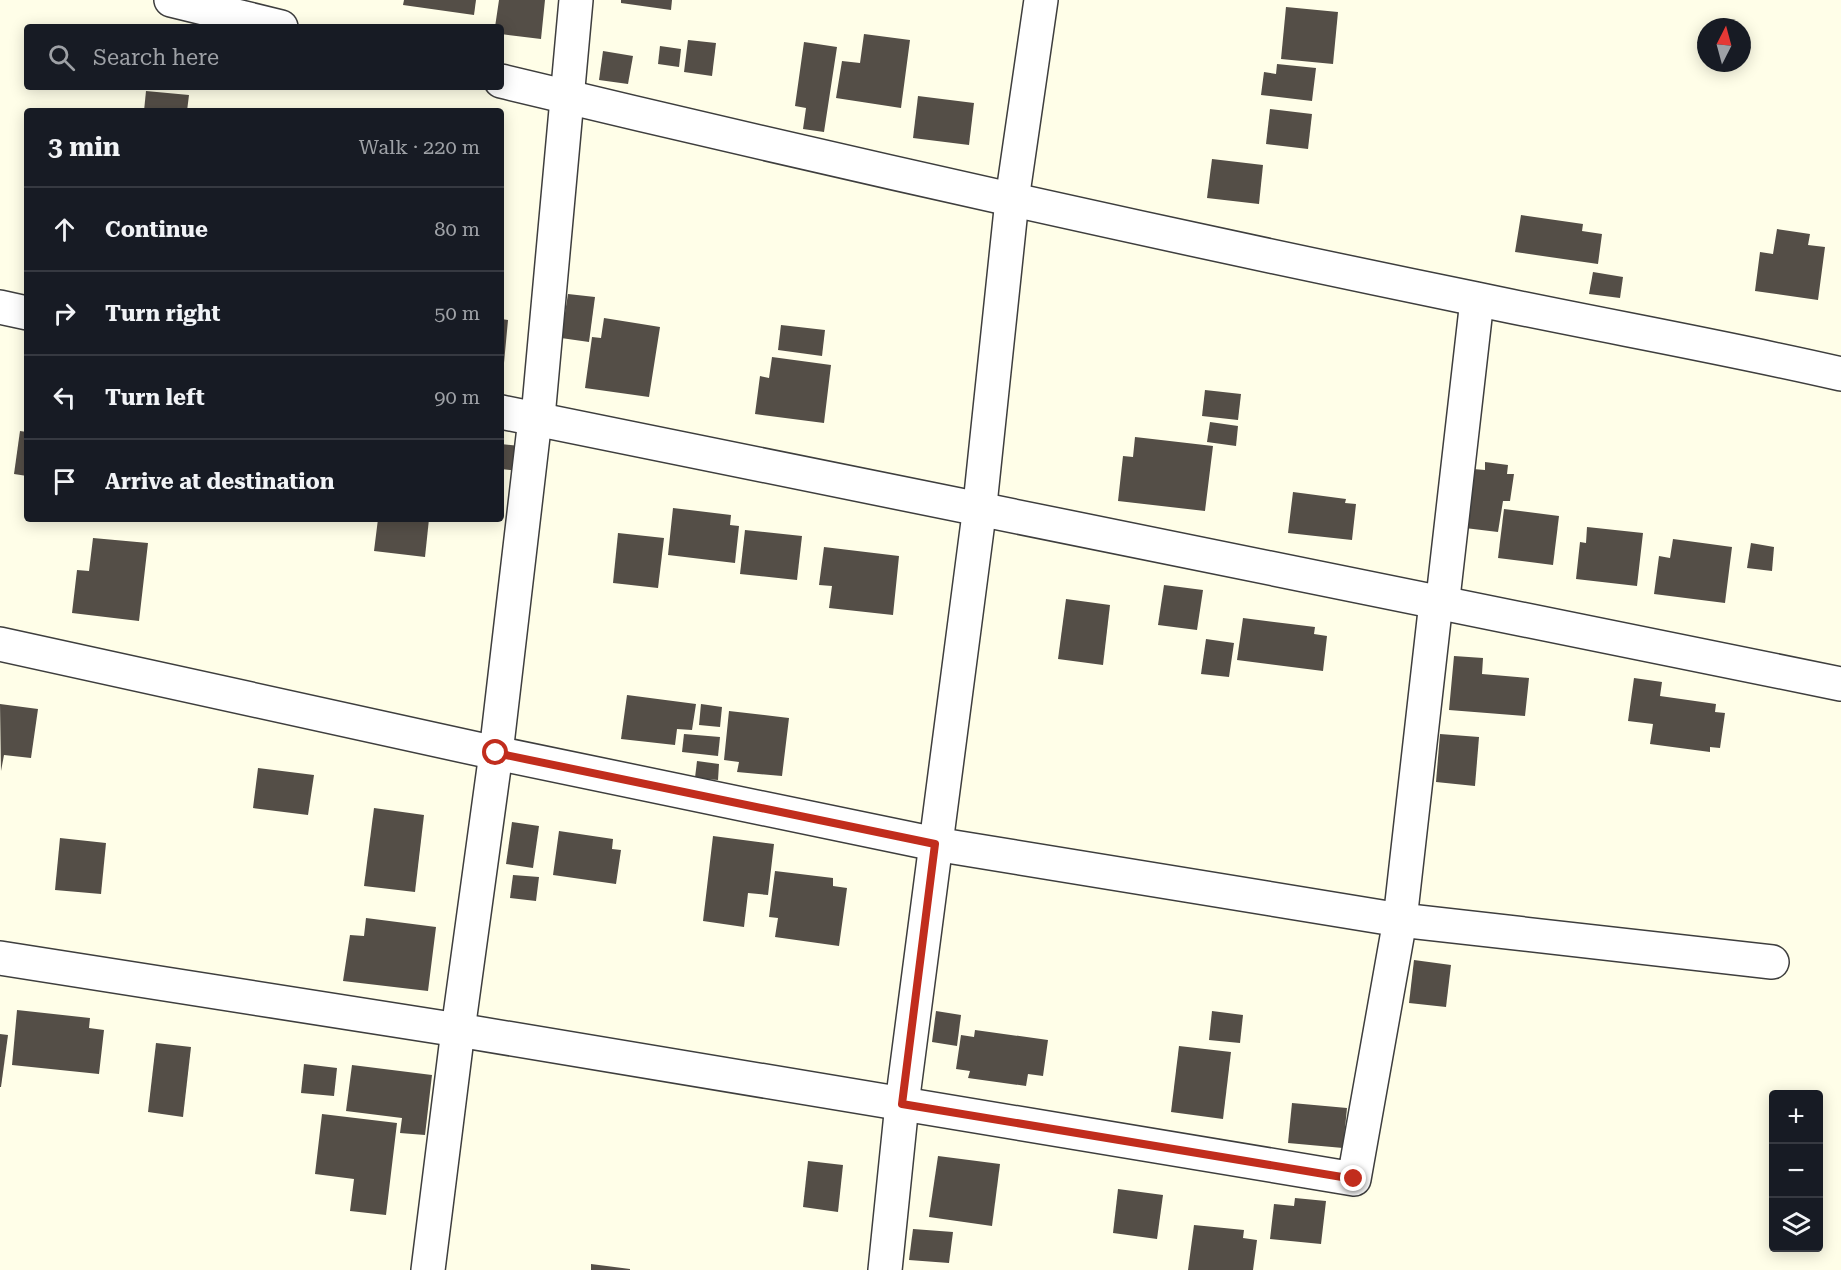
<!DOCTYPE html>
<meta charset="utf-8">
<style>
:root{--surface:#171b24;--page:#242831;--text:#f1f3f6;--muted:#9ea1a6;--line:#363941}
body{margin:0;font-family:"Roboto Serif",serif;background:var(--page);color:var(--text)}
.controls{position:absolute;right:18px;bottom:18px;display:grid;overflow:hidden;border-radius:6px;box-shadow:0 3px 15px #0003}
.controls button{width:54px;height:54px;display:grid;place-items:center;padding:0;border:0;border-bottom:2px solid var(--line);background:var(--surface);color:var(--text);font:30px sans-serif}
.compass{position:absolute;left:1697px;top:18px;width:54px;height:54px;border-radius:50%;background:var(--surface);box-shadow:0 3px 15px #0003;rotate:6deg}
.stop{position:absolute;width:18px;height:18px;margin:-14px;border:4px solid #c12d1d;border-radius:50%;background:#fff}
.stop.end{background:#c12d1d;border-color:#fff;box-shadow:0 2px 6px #0008}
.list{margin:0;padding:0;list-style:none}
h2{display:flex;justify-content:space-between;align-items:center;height:78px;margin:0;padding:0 24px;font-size:26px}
h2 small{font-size:20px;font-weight:400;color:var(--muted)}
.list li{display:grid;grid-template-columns:39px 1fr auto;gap:18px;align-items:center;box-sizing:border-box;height:84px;padding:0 24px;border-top:2px solid var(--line)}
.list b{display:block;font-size:22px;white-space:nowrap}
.list em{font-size:20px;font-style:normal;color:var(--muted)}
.icon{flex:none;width:33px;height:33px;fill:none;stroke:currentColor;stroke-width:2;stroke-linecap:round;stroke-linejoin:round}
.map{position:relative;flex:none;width:1841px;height:1270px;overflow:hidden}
.search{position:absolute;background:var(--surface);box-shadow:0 3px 15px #0003;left:24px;top:24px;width:480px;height:66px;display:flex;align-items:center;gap:15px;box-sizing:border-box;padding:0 21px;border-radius:6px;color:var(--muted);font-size:22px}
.panel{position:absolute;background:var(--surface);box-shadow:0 3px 15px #0003;left:24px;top:108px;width:480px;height:414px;border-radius:6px}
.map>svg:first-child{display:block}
.building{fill:#544e47}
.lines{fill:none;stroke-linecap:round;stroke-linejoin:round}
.street-casing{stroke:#3e3e3e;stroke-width:36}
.street{stroke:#fff;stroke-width:33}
.route{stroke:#c12d1d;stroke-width:8}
</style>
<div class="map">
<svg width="1841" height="1270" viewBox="0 0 1841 1270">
<rect width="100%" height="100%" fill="#fffee8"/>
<!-- building -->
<g class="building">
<polygon points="404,0 476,0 474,15 403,5"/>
<polygon points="499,0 545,0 541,39 501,34 501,27 495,27"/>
<polygon points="621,0 672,0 671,10 621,3"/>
<polygon points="1286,7 1338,12 1333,64 1281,59"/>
<polygon points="864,34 910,40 901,108 836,98 842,61 860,63"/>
<polygon points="688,40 716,43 712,76 684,72"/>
<polygon points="804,42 837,47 824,132 803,129 806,108 795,106"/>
<polygon points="660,46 681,49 679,67 658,64"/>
<polygon points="603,51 633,56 628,84 599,80"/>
<polygon points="1277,64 1316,68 1312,101 1261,95 1264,72 1276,74"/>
<polygon points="146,91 189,95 187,111 144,111"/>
<polygon points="918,96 974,103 969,145 913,138"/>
<polygon points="1270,109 1312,114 1308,149 1266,144"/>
<polygon points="1212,159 1263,165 1259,204 1207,198"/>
<polygon points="1521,215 1583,224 1582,231 1602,234 1598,264 1515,252"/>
<polygon points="1777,229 1810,234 1808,245 1825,247 1818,300 1755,291 1760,252 1773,254"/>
<polygon points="1593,272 1623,277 1620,298 1589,294"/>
<polygon points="568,294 595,297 589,342 561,338"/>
<polygon points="604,318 660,327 649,397 585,388 592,337 601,338"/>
<polygon points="501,319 508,320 504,363 501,363"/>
<polygon points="781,325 825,330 822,356 778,350"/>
<polygon points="772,357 831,365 824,423 755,414 760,376 769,378"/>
<polygon points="1205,390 1241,394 1238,420 1202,416"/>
<polygon points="1210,422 1238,426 1236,446 1207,442"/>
<polygon points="20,431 27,432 27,476 14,474"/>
<polygon points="1135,437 1213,446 1205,511 1118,501 1123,456 1133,457"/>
<polygon points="501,444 520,446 518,471 501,469"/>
<polygon points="1485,462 1508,465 1507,474 1514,474 1510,501 1503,501 1498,532 1465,528 1473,469 1485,470"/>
<polygon points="1293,492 1346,499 1345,503 1356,504 1352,540 1288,533"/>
<polygon points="673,508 731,515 730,525 739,526 735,563 668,555"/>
<polygon points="1504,509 1559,516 1553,565 1498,558"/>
<polygon points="378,519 429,519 425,557 374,551"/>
<polygon points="1587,527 1643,533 1637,586 1576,579 1580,542 1586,543"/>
<polygon points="745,530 802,536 797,580 740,574"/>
<polygon points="618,533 664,538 658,588 613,583"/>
<polygon points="93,538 148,543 139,621 72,613 77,570 89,571"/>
<polygon points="1673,539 1732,547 1725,603 1654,594 1659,556 1670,558"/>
<polygon points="1751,543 1774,547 1772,571 1747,568"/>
<polygon points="824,547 899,556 893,615 829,608 832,586 819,585"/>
<polygon points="1164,585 1203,590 1197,630 1158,625"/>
<polygon points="1066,599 1110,605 1103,665 1058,659"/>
<polygon points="1243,618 1315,627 1314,634 1327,636 1323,671 1237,660"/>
<polygon points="1206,639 1234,643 1229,677 1201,674"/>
<polygon points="1454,656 1483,658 1482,674 1529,678 1525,716 1449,710"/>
<polygon points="1634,678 1662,682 1660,696 1716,704 1715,712 1725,713 1720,748 1710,747 1710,752 1650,744 1653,724 1628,721"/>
<polygon points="627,695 696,704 692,730 677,729 675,745 621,739"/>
<polygon points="0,704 38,709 31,758 4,755 1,771"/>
<polygon points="701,704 722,707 720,727 699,725"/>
<polygon points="729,711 789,718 782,776 737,772 739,762 724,760"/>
<polygon points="684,734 720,737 718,756 682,752"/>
<polygon points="1440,734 1479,737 1475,786 1436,782"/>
<polygon points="697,761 719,764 718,780 695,778"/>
<polygon points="258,768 314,775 308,815 253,808"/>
<polygon points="374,808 424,815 415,892 364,886"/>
<polygon points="512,822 539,826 533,868 506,864"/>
<polygon points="559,831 613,839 612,849 621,850 616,884 553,875"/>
<polygon points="713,836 774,844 768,895 748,893 744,927 703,921"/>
<polygon points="60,838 106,843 101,894 55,890"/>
<polygon points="775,871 833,878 833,886 847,888 839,946 775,937 778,918 769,917"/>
<polygon points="513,875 539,877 536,901 510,898"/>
<polygon points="366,918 436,927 428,991 343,981 350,935 364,936"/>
<polygon points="1414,960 1451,965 1446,1007 1409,1003"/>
<polygon points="17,1010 90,1018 89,1028 104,1030 99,1074 12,1065"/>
<polygon points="936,1011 961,1015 957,1046 932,1042"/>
<polygon points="1212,1011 1243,1015 1240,1043 1209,1040"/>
<polygon points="975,1030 1048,1040 1043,1076 1028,1074 1026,1086 968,1078 970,1071 956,1069 961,1035 974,1037"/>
<polygon points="0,1034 8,1035 1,1087 0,1087"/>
<polygon points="156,1043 191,1047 183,1117 148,1112"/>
<polygon points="1179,1046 1231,1052 1223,1119 1171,1112"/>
<polygon points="304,1064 337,1068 334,1096 301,1093"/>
<polygon points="352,1065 432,1075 425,1135 400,1133 402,1118 346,1111"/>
<polygon points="1292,1103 1347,1108 1343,1148 1288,1143"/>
<polygon points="322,1114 397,1123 386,1215 350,1211 354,1179 315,1174"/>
<polygon points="938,1156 1000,1164 992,1226 929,1217"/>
<polygon points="808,1161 843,1165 838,1212 803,1207"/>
<polygon points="1118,1189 1163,1195 1157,1239 1113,1233"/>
<polygon points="1295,1198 1326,1201 1321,1244 1270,1239 1274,1204 1294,1206"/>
<polygon points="1194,1225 1244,1230 1243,1238 1257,1240 1253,1270 1188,1270"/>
<polygon points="913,1229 953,1232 949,1263 909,1260"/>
<polygon points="591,1264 630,1269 630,1270 591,1270"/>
</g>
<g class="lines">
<defs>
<g id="street">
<polyline points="171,0 281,27"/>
<path d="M501 81C825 159 1150 232 1476 299 1598 325 1720 346 1841 374"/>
<polyline points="0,307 27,313"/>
<polyline points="501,412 1841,684"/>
<polyline points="0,644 496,753 935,844 1400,920 1772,962"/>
<polyline points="0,958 458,1030 1354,1179 1400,920 1436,602 1443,598 1477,300"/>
<polyline points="428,1270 458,1030 496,753 535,419 538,417 576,0"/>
<polyline points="885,1270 902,1104 979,514 1012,200 1041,0"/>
</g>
</defs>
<!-- street casing -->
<use href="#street" class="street-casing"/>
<!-- street -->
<use href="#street" class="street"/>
</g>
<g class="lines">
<!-- route -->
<polyline class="route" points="496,753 935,844 902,1104 1354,1179"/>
</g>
</svg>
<div class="controls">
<button>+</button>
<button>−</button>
<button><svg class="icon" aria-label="layers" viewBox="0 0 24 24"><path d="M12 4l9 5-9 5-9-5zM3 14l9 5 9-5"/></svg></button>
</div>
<svg class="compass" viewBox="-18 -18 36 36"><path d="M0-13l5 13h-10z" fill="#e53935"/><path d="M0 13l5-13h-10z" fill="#9ea1a6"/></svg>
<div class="stop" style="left:496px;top:753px"></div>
<div class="stop end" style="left:1354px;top:1179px"></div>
<div class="search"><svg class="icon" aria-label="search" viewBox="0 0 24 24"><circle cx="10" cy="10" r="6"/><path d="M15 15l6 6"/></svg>Search here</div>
<section class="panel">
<h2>3 min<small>Walk · 220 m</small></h2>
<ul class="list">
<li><svg class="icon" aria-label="ahead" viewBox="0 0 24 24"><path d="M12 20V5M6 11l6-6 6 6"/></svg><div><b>Continue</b></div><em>80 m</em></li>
<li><svg class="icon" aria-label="right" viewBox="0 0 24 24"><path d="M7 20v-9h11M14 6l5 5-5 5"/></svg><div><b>Turn right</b></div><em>50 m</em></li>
<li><svg class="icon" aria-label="left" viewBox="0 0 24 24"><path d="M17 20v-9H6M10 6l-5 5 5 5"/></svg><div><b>Turn left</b></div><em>90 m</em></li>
<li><svg class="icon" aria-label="arrive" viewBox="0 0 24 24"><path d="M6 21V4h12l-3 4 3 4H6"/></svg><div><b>Arrive at destination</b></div></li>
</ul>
</section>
</div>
